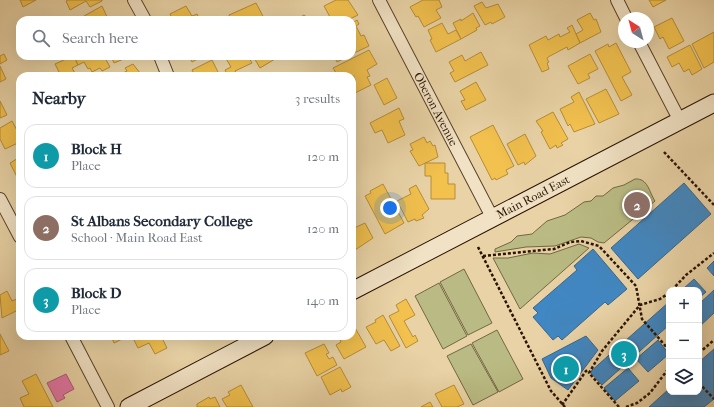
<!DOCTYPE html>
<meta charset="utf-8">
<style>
:root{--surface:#fff;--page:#f6f6f7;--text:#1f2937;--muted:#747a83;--line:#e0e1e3;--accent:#db2777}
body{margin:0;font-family:"IM FELL French Canon",serif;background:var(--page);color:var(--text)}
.controls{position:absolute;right:12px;bottom:12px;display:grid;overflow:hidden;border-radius:8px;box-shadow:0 4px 16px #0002}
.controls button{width:36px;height:36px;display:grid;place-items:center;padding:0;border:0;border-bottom:1px solid var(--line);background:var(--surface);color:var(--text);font:20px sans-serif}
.compass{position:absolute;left:618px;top:12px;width:36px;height:36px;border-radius:50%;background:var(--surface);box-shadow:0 4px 16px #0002;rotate:324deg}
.you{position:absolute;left:390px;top:208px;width:14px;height:14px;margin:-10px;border:3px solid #fff;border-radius:50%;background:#1a73e8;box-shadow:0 0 0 6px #1a73e833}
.badge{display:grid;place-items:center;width:26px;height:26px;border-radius:50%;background:var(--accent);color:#fff;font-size:13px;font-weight:700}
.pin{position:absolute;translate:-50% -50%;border:2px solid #fff;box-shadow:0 1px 4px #0006}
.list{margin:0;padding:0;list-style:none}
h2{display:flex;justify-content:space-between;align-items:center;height:52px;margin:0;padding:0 16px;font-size:17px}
h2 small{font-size:13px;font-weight:400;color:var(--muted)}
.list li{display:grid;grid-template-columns:26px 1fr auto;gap:12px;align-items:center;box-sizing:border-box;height:64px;margin:0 8px 8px;padding:0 8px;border:1px solid var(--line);border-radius:12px}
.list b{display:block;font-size:15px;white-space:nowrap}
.list p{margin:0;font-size:13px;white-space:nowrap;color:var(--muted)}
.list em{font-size:13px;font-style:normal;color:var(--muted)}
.icon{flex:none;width:22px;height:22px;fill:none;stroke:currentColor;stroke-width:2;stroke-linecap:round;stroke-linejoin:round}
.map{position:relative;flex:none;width:714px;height:407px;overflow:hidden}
.search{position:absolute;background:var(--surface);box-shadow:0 4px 16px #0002;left:16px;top:16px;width:340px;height:44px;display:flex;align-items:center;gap:10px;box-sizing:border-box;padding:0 14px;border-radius:12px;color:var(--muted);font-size:15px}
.panel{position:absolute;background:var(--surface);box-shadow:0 4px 16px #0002;left:16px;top:72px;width:340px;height:268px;border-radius:12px}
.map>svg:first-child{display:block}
.green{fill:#babb84;stroke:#726742}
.homes{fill:#f2c14e;stroke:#b68d37}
.schools{fill:#3f88c5;stroke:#39658a}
.health{fill:#e377a8;stroke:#ac5976}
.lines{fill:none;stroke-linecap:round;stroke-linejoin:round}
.minor-casing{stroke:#5a432a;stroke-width:14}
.secondary-casing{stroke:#2a1300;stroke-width:19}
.path{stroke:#2a1300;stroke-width:2.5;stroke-dasharray:3 2;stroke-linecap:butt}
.minor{stroke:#f1e2c5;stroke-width:12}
.secondary{stroke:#f1e2c5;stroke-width:17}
.labels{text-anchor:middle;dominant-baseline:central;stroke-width:4;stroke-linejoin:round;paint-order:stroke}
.street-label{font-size:12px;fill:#2a1300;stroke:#f1e2c5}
</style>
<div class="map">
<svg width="714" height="407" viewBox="0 0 714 407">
<rect width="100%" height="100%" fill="#e9d3a6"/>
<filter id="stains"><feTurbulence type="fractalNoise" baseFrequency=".005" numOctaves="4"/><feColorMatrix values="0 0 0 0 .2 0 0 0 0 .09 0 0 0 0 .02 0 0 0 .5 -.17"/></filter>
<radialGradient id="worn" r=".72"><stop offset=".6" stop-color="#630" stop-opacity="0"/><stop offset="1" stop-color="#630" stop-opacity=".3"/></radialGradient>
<!-- green -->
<g class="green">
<path d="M635 179C648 178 649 192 655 201L604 243 598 242 591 238 581 237 555 246 526 247 495 252V249L511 242 517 236 532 234 547 221 565 215 584 202 591 201 596 196H603L613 188 624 185Z"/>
<polygon points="579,244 589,248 520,309 493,258 508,258 533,253 550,254"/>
<polygon points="464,269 492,323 468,335 440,282"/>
<polygon points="439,283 467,336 443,349 415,296"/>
<polygon points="497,330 523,379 499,392 472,343"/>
<polygon points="471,344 498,392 473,405 447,356"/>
</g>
<!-- homes -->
<g class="homes">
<polygon points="20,0 36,0 23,7"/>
<polygon points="68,0 102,0 102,1 90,7 86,1 70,10 66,1"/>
<polygon points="336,0 348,0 358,15 348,20 327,20 330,17 324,6"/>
<polygon points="423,0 439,0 442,7 436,10 441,18 424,27 418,16 416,17 410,7"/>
<polygon points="649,0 666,0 653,7"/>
<polygon points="482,2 486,8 498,4 505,17 492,24 491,22 485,25 474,6"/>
<polygon points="256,3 265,20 233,20 230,18 229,15"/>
<polygon points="102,6 108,19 86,20 84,16"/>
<polygon points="186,6 192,16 197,14 200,20 173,20 170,14"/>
<polygon points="473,13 480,26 476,28 477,30 461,39 453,23 461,19 461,21"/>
<polygon points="590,13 594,20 596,19 601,32 580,43 576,34 583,30 577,20"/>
<polygon points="304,15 310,20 316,17 317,20 297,20 297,19"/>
<polygon points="672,18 684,41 669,49 663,37 660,39 654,27"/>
<polygon points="357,20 359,24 356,26 361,36 364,35 369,46 352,54 352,23"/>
<polygon points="442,23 448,34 456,30 461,39 436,52 430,40 432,39 428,30"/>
<polygon points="572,25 580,43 568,50 567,47 548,57 547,59 549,62 547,63 549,69 542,72 529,45 546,36 548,40 559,34 560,37 570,32 567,28"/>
<polygon points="714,32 714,62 704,68 692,44"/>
<polygon points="616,43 631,72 622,77 632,95 621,101 595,51 608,44 609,47"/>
<polygon points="690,45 702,69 692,75 689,69 684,72 679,63 672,67 667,57"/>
<polygon points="369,50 377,64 367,70 370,76 367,77 371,85 353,94 352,82 355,80 354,76 338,76 333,68"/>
<polygon points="481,52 488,65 455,82 450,73 454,71 449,62 462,55 465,61"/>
<polygon points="4,54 7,60 0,64 0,56"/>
<polygon points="590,54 598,69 588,74 590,78 578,84 568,66"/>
<polygon points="74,56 78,65 72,68 76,75 61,76 55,64 66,59 65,57 67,56"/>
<polygon points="74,56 83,58 104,56 110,67 102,71 100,68 92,72 90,68 88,69 84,62 78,65"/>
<polygon points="111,56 131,56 114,63"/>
<polygon points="189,56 203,56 192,62"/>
<polygon points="227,56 248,56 252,63 235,71 238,76 228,76 225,70 231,67 225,57"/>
<polygon points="253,56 280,56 260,68"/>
<polygon points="334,56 349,56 337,62"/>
<polygon points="212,60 220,76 195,76 192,70"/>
<polygon points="133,64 140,73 137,76 117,76 127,71 125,68"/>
<polygon points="0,66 6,79 0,82"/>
<polygon points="387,78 397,98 384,105 374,85"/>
<polygon points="476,82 486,100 466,110 461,101 465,100 460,91"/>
<polygon points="606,89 619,114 599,123 586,99"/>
<polygon points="579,92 595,124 574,132 570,124 568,126 560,109 574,102 571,97"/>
<polygon points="0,101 7,115 0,118"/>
<polygon points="399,108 404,119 399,121 405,135 388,143 382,130 375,133 370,123"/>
<polygon points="553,112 568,139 561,143 563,145 557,148 556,145 550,149 541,132 543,131 536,121"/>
<polygon points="12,121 20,136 20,142 5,149 0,139 0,128"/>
<polygon points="493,125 514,166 506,170 508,174 496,180 495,178 492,180 470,137"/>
<polygon points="525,134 536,156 525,165 524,162 518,165 507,144"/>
<polygon points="424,137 427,143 430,141 433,146 435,145 438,157 419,166 410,151 413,150 410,144"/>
<polygon points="20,157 20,181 19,181 10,163"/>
<polygon points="425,163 445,163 445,173 448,173 448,184 455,184 455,199 431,199 431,176 425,176"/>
<polygon points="383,184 404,223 385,234 365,196 371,193 370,191"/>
<polygon points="416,185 429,209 422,215 424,218 416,221 415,219 408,222 397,201 411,194 409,189"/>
<polygon points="365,223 373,238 355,250 352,245 352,229"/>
<polygon points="7,291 12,301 19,298 20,309 2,318 0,295"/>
<polygon points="406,299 415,315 404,321 413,337 415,335 418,341 406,348 389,316 399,311 396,305"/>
<polygon points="383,315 400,346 391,351 384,340 376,344 366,327 376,322 375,320"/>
<polygon points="354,326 366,347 344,359 336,345 341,342 339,338 344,336 352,336 352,327"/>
<polygon points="0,334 9,351 0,355"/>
<polygon points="111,336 123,336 124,338 114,343"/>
<polygon points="132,336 161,336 167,348 155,354 149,343 138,348"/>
<polygon points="324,344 329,353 326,354 329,359 333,357 337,365 317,376 305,353"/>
<polygon points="340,367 351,387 342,392 341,389 330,395 321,377"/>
<polygon points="36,374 53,407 24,407 20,398 29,394 22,381"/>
<polygon points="241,385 253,407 227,407 222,399 230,395 228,392"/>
<polygon points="454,385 464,404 457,407 442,407 435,394"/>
<polygon points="209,397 210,399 215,397 220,407 197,407 197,404"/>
<polygon points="430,402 433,407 421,407"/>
</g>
<!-- schools -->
<g class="schools">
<polygon points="684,183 711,214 638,279 611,248"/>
<polygon points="593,249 627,289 608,305 605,302 562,340 558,336 553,340 533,317 538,313 533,308 577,270 574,266"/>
<polygon points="714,261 714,276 707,268"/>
<polygon points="694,279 706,292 699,298 699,290 682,290"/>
<polygon points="714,290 714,313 699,327 699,304"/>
<polygon points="669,302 669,325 602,385 590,372"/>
<polygon points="586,336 598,350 568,390 551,378 542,359"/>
<polygon points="658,340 669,354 648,372 636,359"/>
<polygon points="714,349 714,399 704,407 649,407 669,389 669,392 699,392 699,362"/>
<polygon points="628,368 639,381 615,401 604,388"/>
</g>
<!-- health -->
<polygon class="health" points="66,374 74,389 63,395 65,398 57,402 47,383"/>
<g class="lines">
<defs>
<g id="minor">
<polyline points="134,0 145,20"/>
<path id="s1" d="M379 0 492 217"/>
<polyline points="617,0 626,18"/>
<polyline points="639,42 680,121"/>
<polyline points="160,56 168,76"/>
<polyline points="0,199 20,237"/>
<polyline points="71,336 108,407"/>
</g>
<g id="secondary">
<path id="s2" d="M352 291 714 103"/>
<polyline points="129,407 265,336"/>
</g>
</defs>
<!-- minor casing -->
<use href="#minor" class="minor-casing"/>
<!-- secondary casing -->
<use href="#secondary" class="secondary-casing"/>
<!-- path -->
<g class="path">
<polyline points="664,152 714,205"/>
<polyline points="478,247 551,391 565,407"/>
<polyline points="483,256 554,249 570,242 581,241 599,246 636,286 642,319 669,350"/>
<polyline points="672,290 686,275 714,253"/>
<polyline points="699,353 714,340"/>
<polyline points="699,383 714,399"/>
<polyline points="562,405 586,371 589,370"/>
<polyline points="619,407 589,373 602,351 640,305 660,299 669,293"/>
<polyline points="626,407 637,403 650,393 669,368"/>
</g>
<!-- minor -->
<use href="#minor" class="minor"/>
<!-- secondary -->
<use href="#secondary" class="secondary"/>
</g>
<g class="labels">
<!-- street labels -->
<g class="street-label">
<text stroke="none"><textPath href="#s1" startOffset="123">Oberon Avenue</textPath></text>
<text stroke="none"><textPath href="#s2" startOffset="204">Main Road East</textPath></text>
</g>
</g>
<rect width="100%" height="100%" filter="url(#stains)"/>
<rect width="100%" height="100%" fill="url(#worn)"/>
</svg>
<div class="controls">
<button>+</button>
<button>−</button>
<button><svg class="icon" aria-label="layers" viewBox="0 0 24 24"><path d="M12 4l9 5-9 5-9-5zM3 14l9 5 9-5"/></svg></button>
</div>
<svg class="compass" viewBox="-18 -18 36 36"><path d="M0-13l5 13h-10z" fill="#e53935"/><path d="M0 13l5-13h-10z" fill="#747a83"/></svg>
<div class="you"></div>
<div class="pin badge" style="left:566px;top:369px;background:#0f9aa8">1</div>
<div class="pin badge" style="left:637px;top:205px;background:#8d6e63">2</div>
<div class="pin badge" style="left:624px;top:354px;background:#0f9aa8">3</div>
<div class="search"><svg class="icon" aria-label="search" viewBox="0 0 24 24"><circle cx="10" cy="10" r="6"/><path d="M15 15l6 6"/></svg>Search here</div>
<section class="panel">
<h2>Nearby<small>3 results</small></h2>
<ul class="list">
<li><span class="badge" style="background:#0f9aa8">1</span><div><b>Block H</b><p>Place</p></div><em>120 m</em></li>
<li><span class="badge" style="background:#8d6e63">2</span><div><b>St Albans Secondary College</b><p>School · Main Road East</p></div><em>120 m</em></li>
<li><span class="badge" style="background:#0f9aa8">3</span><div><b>Block D</b><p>Place</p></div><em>140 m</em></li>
</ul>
</section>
</div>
